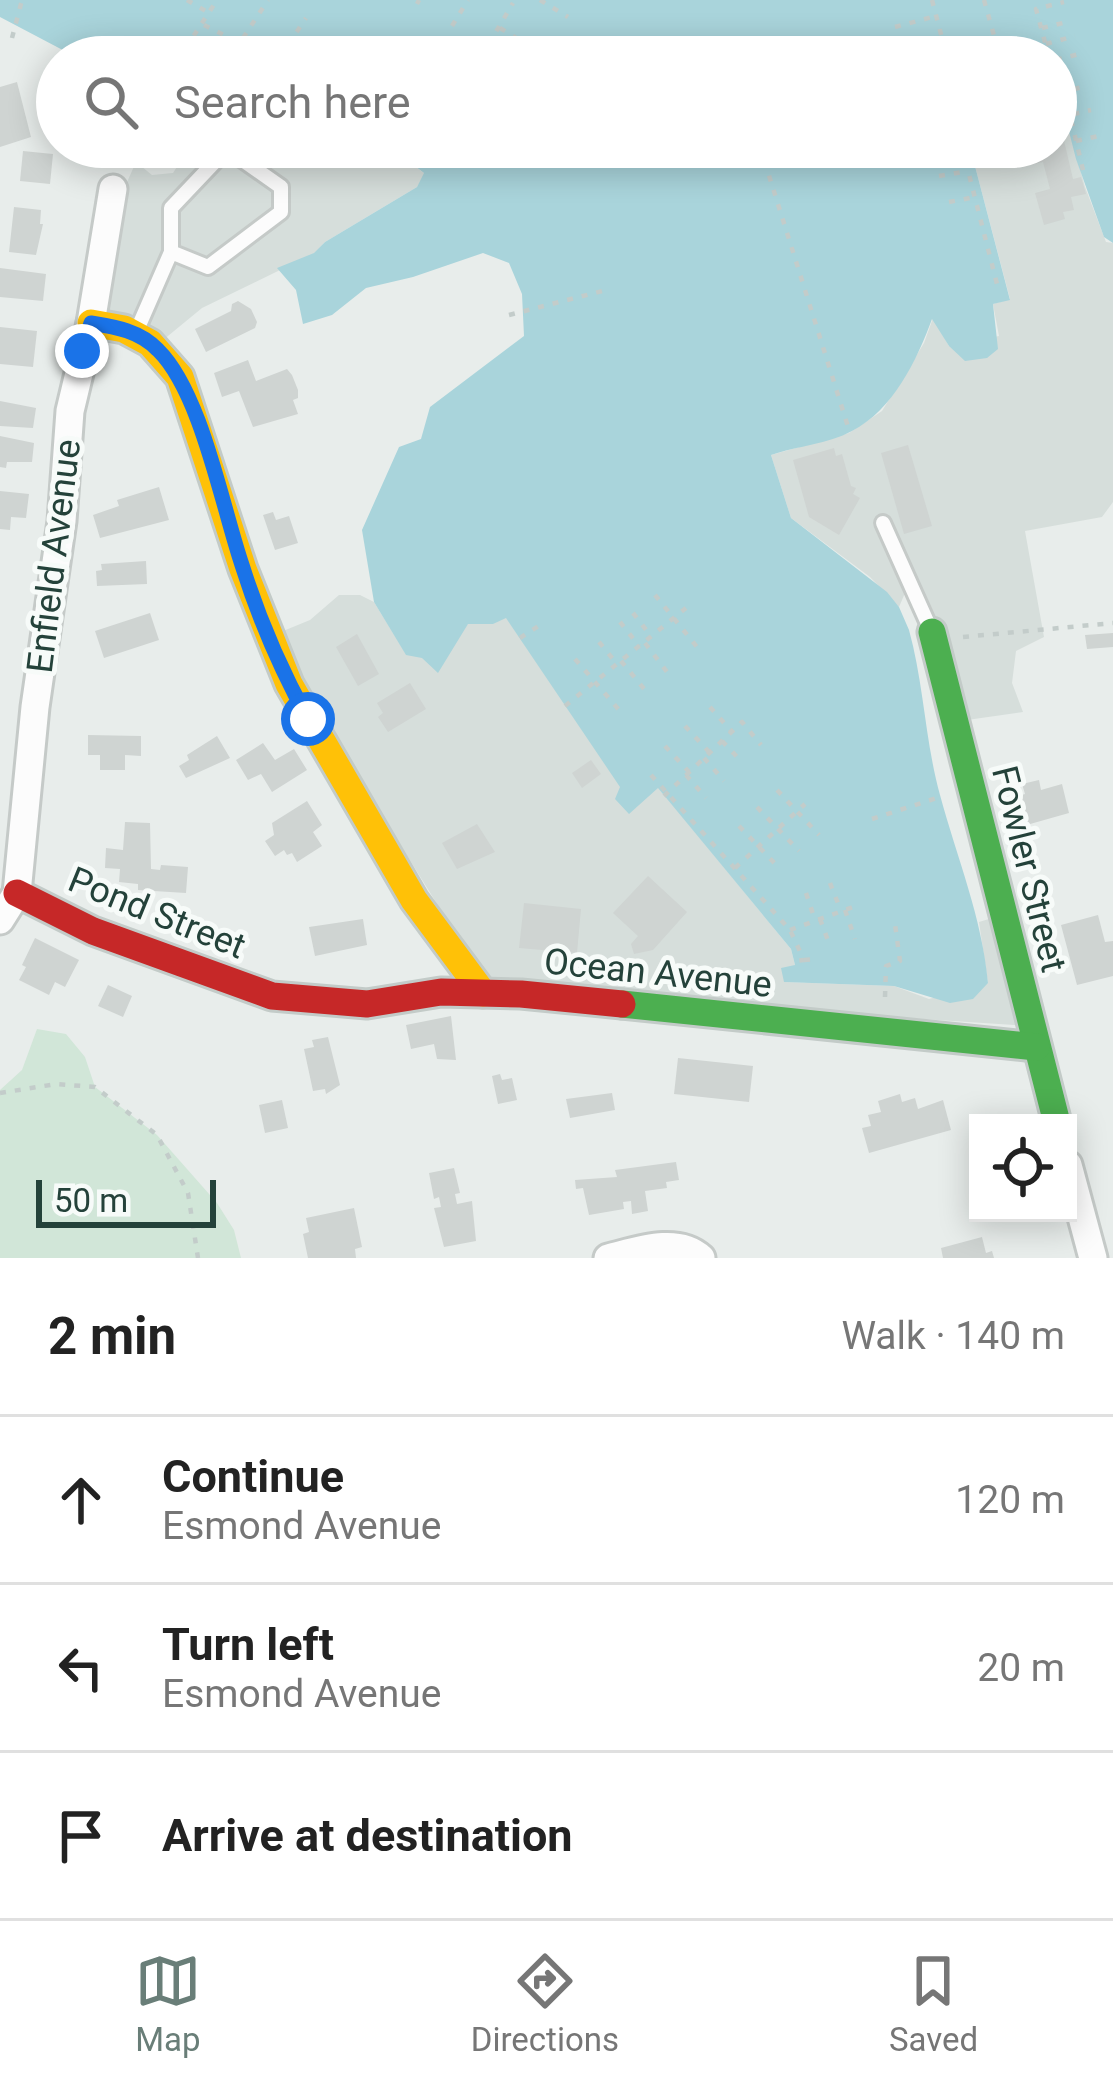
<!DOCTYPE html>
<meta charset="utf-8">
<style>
:root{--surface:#fff;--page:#f2f2f2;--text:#222;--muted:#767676;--line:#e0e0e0;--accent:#697e78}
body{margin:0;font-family:Roboto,sans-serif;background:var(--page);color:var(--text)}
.controls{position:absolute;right:36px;bottom:36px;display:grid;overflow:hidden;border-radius:0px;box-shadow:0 6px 30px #0003}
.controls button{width:108px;height:108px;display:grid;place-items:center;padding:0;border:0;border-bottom:3px solid var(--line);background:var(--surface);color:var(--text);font:60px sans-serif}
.scale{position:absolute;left:36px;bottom:30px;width:180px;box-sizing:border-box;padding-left:12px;border:6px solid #24423a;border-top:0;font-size:33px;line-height:42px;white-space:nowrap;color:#24423a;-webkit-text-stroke:9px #f7fbf9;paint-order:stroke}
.stop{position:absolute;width:36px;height:36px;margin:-27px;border:9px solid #1a73e8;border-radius:50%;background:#fff}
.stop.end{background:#1a73e8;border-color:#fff;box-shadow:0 3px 12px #0008}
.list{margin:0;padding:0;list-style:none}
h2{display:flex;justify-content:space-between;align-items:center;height:156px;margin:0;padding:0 48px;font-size:51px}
h2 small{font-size:39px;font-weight:400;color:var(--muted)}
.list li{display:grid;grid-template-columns:78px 1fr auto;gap:36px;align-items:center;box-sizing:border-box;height:168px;padding:0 48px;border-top:3px solid var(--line)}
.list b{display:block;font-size:45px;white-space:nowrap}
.list p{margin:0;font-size:39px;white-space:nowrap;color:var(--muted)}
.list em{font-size:39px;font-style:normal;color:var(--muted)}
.icon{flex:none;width:66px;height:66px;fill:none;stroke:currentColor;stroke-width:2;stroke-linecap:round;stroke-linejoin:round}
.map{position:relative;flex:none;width:1113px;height:1258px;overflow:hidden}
.search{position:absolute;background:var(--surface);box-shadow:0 6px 30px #0003;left:36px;right:36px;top:36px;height:132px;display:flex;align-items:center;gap:30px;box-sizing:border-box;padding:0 42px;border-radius:66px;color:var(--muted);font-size:45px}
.sheet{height:660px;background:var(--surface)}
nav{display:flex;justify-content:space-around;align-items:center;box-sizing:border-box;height:168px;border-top:3px solid var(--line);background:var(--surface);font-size:33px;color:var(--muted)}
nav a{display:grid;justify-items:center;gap:6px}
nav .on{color:var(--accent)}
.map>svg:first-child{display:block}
.built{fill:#d6dedb}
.green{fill:#d1e6d8}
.water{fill:#a9d4db}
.building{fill:#cfd4d2}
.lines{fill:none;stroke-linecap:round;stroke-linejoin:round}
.lane-casing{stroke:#c5cac8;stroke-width:20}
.street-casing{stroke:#c5cac8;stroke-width:33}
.fast-casing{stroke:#c3cbc8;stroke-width:33}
.slow-casing{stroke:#c3cbc8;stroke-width:33}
.jam-casing{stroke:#c3cbc8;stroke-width:33}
.path{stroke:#c3ccca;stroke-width:4.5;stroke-dasharray:6 9;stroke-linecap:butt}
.lane{stroke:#fcfcfc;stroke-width:14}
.street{stroke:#fcfcfc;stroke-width:27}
.fast{stroke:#4caf50;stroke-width:27}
.slow{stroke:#ffc107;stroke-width:27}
.jam{stroke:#c62828;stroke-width:27}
.route{stroke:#1a73e8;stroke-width:15}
.labels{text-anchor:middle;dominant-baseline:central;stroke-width:10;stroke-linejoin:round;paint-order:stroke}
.street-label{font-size:36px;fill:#24423a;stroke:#f7fbf9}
</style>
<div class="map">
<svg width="1113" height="1258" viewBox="0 0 1113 1258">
<rect width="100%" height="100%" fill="#e8edeb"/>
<!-- built -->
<g class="built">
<polygon points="1061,99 1085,187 1106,242 1113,243 1113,502 1102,517 1025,531 1044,637 1016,651 1012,683 1023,712 953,722 917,605 905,593 899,607 870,577 791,518 771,455 849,433 882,411 924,343 933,318 949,346 999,336 993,304 1010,299 970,147 989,147 993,158 1005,156 1005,147 1056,147 1056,100"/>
<polygon points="190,147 390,147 425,174 417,187 325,242 315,253 202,308 157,345 104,324 111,218 136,162 152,175 173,173"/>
<polygon points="339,595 360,595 374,602 406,654 468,624 492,624 506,617 621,787 658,787 791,949 795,965 784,982 894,986 929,999 988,983 979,922 1002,915 1030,1026 491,991 271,636 310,620"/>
</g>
<!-- green -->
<polygon class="green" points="37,1029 66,1034 85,1057 95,1087 157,1135 217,1203 234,1230 241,1258 0,1258 0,1090 22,1070"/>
<!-- water -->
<g class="water">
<polygon points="0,0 1113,0 1113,243 1104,237 1076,159 1061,100 1056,100 1056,57 76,57 0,17"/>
<path d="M390 147H970L1010 300 993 304 998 349 987 358 965 361 949 346 932 319C917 360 893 410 852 431 828 444 797 446 771 455L791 518 887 592 899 607 909 630C924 684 925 741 940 795 957 858 982 917 988 983L973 999 950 1003 894 986 784 982 781 968 795 965 791 949 658 788 629 814 615 799 620 787 506 618 493 624H468L438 673 422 658 406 655 374 602 362 530 399 447 421 439 430 407 524 336 522 294 509 263 483 253 413 277 366 288 332 315 303 324 296 290 277 268 314 253 325 242 417 187 424 173Z"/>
</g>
<!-- building -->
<g class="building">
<polygon points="17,82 31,137 0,147 0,87"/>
<polygon points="1058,115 1073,179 1081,177 1086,194 1071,197 1074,210 1063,212 1065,219 1044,225 1035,193 1050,189 1043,162 1030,165 1027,153 1020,155 1018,147 1056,147"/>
<polygon points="296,147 341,147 329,167"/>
<polygon points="23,151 53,154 50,184 20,181"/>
<polygon points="14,207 41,210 40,224 43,224 36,255 9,252"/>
<polygon points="0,268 46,274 43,301 0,297"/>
<polygon points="238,301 251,309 257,322 255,328 206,352 195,329 231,311 232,304"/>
<polygon points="0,327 37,331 33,367 0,364"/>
<polygon points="248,360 256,381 287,369 292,375 298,390 298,398 293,400 298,414 253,427 239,391 222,397 214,373"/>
<polygon points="0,401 36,408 33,428 0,426"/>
<polygon points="0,436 34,443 32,462 7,462 6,468 0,467"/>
<polygon points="908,445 932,526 904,534 881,453"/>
<polygon points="834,448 836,456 842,454 851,486 856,488 853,494 860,498 839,535 809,517 793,460"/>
<polygon points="159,487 169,520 100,538 93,515 119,506 117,500"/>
<polygon points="0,491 29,494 26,518 11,517 10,530 0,529"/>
<polygon points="273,512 276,520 289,516 298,543 275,550 263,515"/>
<polygon points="146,561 147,584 97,586 96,571 102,570 101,564"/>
<polygon points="150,613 159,640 104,658 95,631"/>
<polygon points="1113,633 1113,647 1087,649 1085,635"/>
<polygon points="357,634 379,674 358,686 336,647"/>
<polygon points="410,683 426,709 388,732 378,717 383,713 377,703"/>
<polygon points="88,735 141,736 141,756 125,755 125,770 100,770 100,755 88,755"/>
<polygon points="217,736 230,758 186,778 179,766 189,760 187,755"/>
<polygon points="263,743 275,760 294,749 307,770 272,792 261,774 248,780 236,760"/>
<polygon points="591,760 601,774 582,788 572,773"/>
<polygon points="1039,780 1041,790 1062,784 1069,813 1016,828 1008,799 1025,794 1022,784"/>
<polygon points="307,801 322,825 313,832 322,846 297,862 292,853 287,855 284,850 275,856 265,841 274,835 272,823"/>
<polygon points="125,822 150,823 151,869 160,870 161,865 188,867 186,893 138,890 138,884 119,882 120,869 105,868 106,848 123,850"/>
<polygon points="477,824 495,852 457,869 442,843"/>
<polygon points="648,876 687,912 653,950 634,954 631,944 638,936 613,913"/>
<polygon points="524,903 581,909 577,953 519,948"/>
<polygon points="1098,915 1105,942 1113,941 1113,976 1077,985 1061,925"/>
<polygon points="363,919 367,945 315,956 309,927"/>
<polygon points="35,938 79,960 65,987 55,982 49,995 19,980 26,967 22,965"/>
<polygon points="108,985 132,996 123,1017 98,1006"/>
<polygon points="451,1016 456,1060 437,1059 434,1044 411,1049 406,1025"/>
<polygon points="328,1037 340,1085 326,1094 325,1089 313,1091 304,1049 314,1047 312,1040"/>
<polygon points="678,1058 753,1066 749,1102 674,1094"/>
<polygon points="500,1074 502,1080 512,1078 517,1100 498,1104 492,1076"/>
<polygon points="612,1093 615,1110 570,1118 566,1099"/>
<polygon points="900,1094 902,1102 915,1098 918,1109 943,1100 951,1130 869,1153 862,1128 871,1126 868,1115 881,1112 878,1101"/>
<polygon points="282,1100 288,1128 265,1133 259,1105"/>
<polygon points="676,1162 679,1180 666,1182 667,1188 645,1191 648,1211 632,1214 631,1201 623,1202 624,1209 589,1215 583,1188 576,1189 575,1180 617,1177 615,1170"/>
<polygon points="454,1168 460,1193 455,1194 457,1204 472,1201 476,1241 444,1247 434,1208 441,1207 439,1197 434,1199 429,1173"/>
<polygon points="354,1208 362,1247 355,1249 356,1258 308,1258 303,1234 309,1232 306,1218"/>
<polygon points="982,1237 986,1253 992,1251 994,1258 943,1258 941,1248"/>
</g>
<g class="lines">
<defs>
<g id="lane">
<polyline points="137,330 171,252 208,267 281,212 281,187 227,149 171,208 171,252"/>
<polyline points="883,523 930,628"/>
</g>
<g id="street">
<polyline points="0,920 17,893 35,707 62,521 70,411 91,323 113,189"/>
<polyline points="1068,1165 1093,1258"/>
<path d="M608 1258C637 1251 677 1236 701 1258"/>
</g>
<g id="fast">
<polyline points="932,632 1057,1123"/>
<polyline points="622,1004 1036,1047"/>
</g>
<polyline id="slow" points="91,323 124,329 150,343 180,377 243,569 289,684 414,900 483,993"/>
<polyline id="jam" points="17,893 93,931 272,996 367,1004 441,992 521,994 622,1004"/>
</defs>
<!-- lane casing -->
<use href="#lane" class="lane-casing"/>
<!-- street casing -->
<use href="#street" class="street-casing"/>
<!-- fast casing -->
<use href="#fast" class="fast-casing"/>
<!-- slow casing -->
<use href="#slow" class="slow-casing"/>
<!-- jam casing -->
<use href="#jam" class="jam-casing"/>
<!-- path -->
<g class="path">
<polyline points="187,0 209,13"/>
<polyline points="540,0 568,17"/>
<polyline points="932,0 947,57"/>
<polyline points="984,0 1000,57"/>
<polyline points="417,4 419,0"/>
<polyline points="204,25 230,38 246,57"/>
<polyline points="452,26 468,0"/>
<polyline points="895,27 936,16"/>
<polyline points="500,28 546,56"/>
<polyline points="1042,28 1071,21"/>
<polyline points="12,38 22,0"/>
<polyline points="243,38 268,0"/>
<polyline points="1046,44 1075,36"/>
<polyline points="206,56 189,43 217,0"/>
<polyline points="226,57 243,38 275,57"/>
<polyline points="280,57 306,18"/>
<polyline points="330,57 341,40"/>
<polyline points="481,57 513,3"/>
<polyline points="681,57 685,40"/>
<polyline points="708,57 711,42"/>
<polyline points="744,57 744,55"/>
<polyline points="907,57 944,48"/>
<polyline points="1049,57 1036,9 1064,2"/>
<polyline points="1056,60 1079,54"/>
<polyline points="1056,80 1061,99"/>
<polyline points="1059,92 1088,86"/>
<polyline points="1076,141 1099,136"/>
<polyline points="426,147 452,163 463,147"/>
<polyline points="760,147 850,433"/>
<polyline points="798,147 814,149"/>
<polyline points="962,147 998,288"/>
<polyline points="1083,170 1070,115 1091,110"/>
<polyline points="939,176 968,171"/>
<polyline points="949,202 975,197"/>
<polyline points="509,315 610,289"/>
<polyline points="655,595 697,647"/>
<polyline points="633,613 651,636"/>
<polyline points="620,622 639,646"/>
<polyline points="963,637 1113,623"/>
<polyline points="520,638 540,625"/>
<polyline points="599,642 617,664"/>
<polyline points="645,643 667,672"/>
<polyline points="575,659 620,711"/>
<polyline points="621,661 645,690"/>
<polyline points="565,706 686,608"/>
<polyline points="710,707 732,732"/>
<polyline points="685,726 710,753"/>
<polyline points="722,741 742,762"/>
<polyline points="665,746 689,772"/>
<polyline points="704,758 724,781"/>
<polyline points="651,775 790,930 804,960 794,961"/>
<polyline points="686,775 706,798"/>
<polyline points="777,790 819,835"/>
<polyline points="664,796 742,722 761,745"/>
<polyline points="757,807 799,851"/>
<polyline points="872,819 943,796"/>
<polyline points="739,826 780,869"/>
<polyline points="735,868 805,804"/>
<polyline points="830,883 841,911"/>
<polyline points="806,893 815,920"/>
<polyline points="845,910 855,939"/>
<polyline points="820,919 830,946"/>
<polyline points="790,930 853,907"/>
<polyline points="804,960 816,959"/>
<polyline points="885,997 886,966 900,961 895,924"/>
<polyline points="0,1093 56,1084 95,1087 157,1135 188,1193 198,1258"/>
</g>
<!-- lane -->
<use href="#lane" class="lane"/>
<!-- street -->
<use href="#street" class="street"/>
<!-- fast -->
<use href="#fast" class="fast"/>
<!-- slow -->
<use href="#slow" class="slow"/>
<!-- jam -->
<use href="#jam" class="jam"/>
</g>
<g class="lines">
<!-- route -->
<path class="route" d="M82 351 91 323C116 327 140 331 158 350 201 392 222 506 242 565 259 619 281 670 308 719"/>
</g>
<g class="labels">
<!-- street labels -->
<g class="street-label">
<text transform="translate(54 556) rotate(-83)">Enfield Avenue</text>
<text transform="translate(1029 869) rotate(76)">Fowler Street</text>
<text transform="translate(157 913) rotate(22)">Pond Street</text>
<text transform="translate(658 973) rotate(6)">Ocean Avenue</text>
</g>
</g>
</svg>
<div class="controls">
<button><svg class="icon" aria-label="locate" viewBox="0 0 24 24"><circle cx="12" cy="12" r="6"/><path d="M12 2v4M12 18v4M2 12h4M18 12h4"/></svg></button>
</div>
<div class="scale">50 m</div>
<div class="stop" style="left:308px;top:719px"></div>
<div class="stop end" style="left:82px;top:351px"></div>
<div class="search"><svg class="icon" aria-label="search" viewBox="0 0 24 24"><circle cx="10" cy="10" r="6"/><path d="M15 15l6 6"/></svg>Search here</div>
</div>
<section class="sheet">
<h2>2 min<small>Walk · 140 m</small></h2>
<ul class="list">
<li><svg class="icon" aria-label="ahead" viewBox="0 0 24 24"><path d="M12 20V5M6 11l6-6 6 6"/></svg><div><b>Continue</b><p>Esmond Avenue</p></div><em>120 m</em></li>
<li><svg class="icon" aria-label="left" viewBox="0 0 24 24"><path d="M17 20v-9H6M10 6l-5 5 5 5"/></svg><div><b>Turn left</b><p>Esmond Avenue</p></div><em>20 m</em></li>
<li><svg class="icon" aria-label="arrive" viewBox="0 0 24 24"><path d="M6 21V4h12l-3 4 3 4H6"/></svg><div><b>Arrive at destination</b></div></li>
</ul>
</section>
<nav>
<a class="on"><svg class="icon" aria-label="map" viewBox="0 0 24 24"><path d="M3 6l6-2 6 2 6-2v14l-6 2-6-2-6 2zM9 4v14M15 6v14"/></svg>Map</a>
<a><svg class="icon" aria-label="directions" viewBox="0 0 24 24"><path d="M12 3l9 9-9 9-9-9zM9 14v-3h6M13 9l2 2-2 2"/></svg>Directions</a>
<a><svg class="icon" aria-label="saved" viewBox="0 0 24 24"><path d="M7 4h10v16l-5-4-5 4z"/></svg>Saved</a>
</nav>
